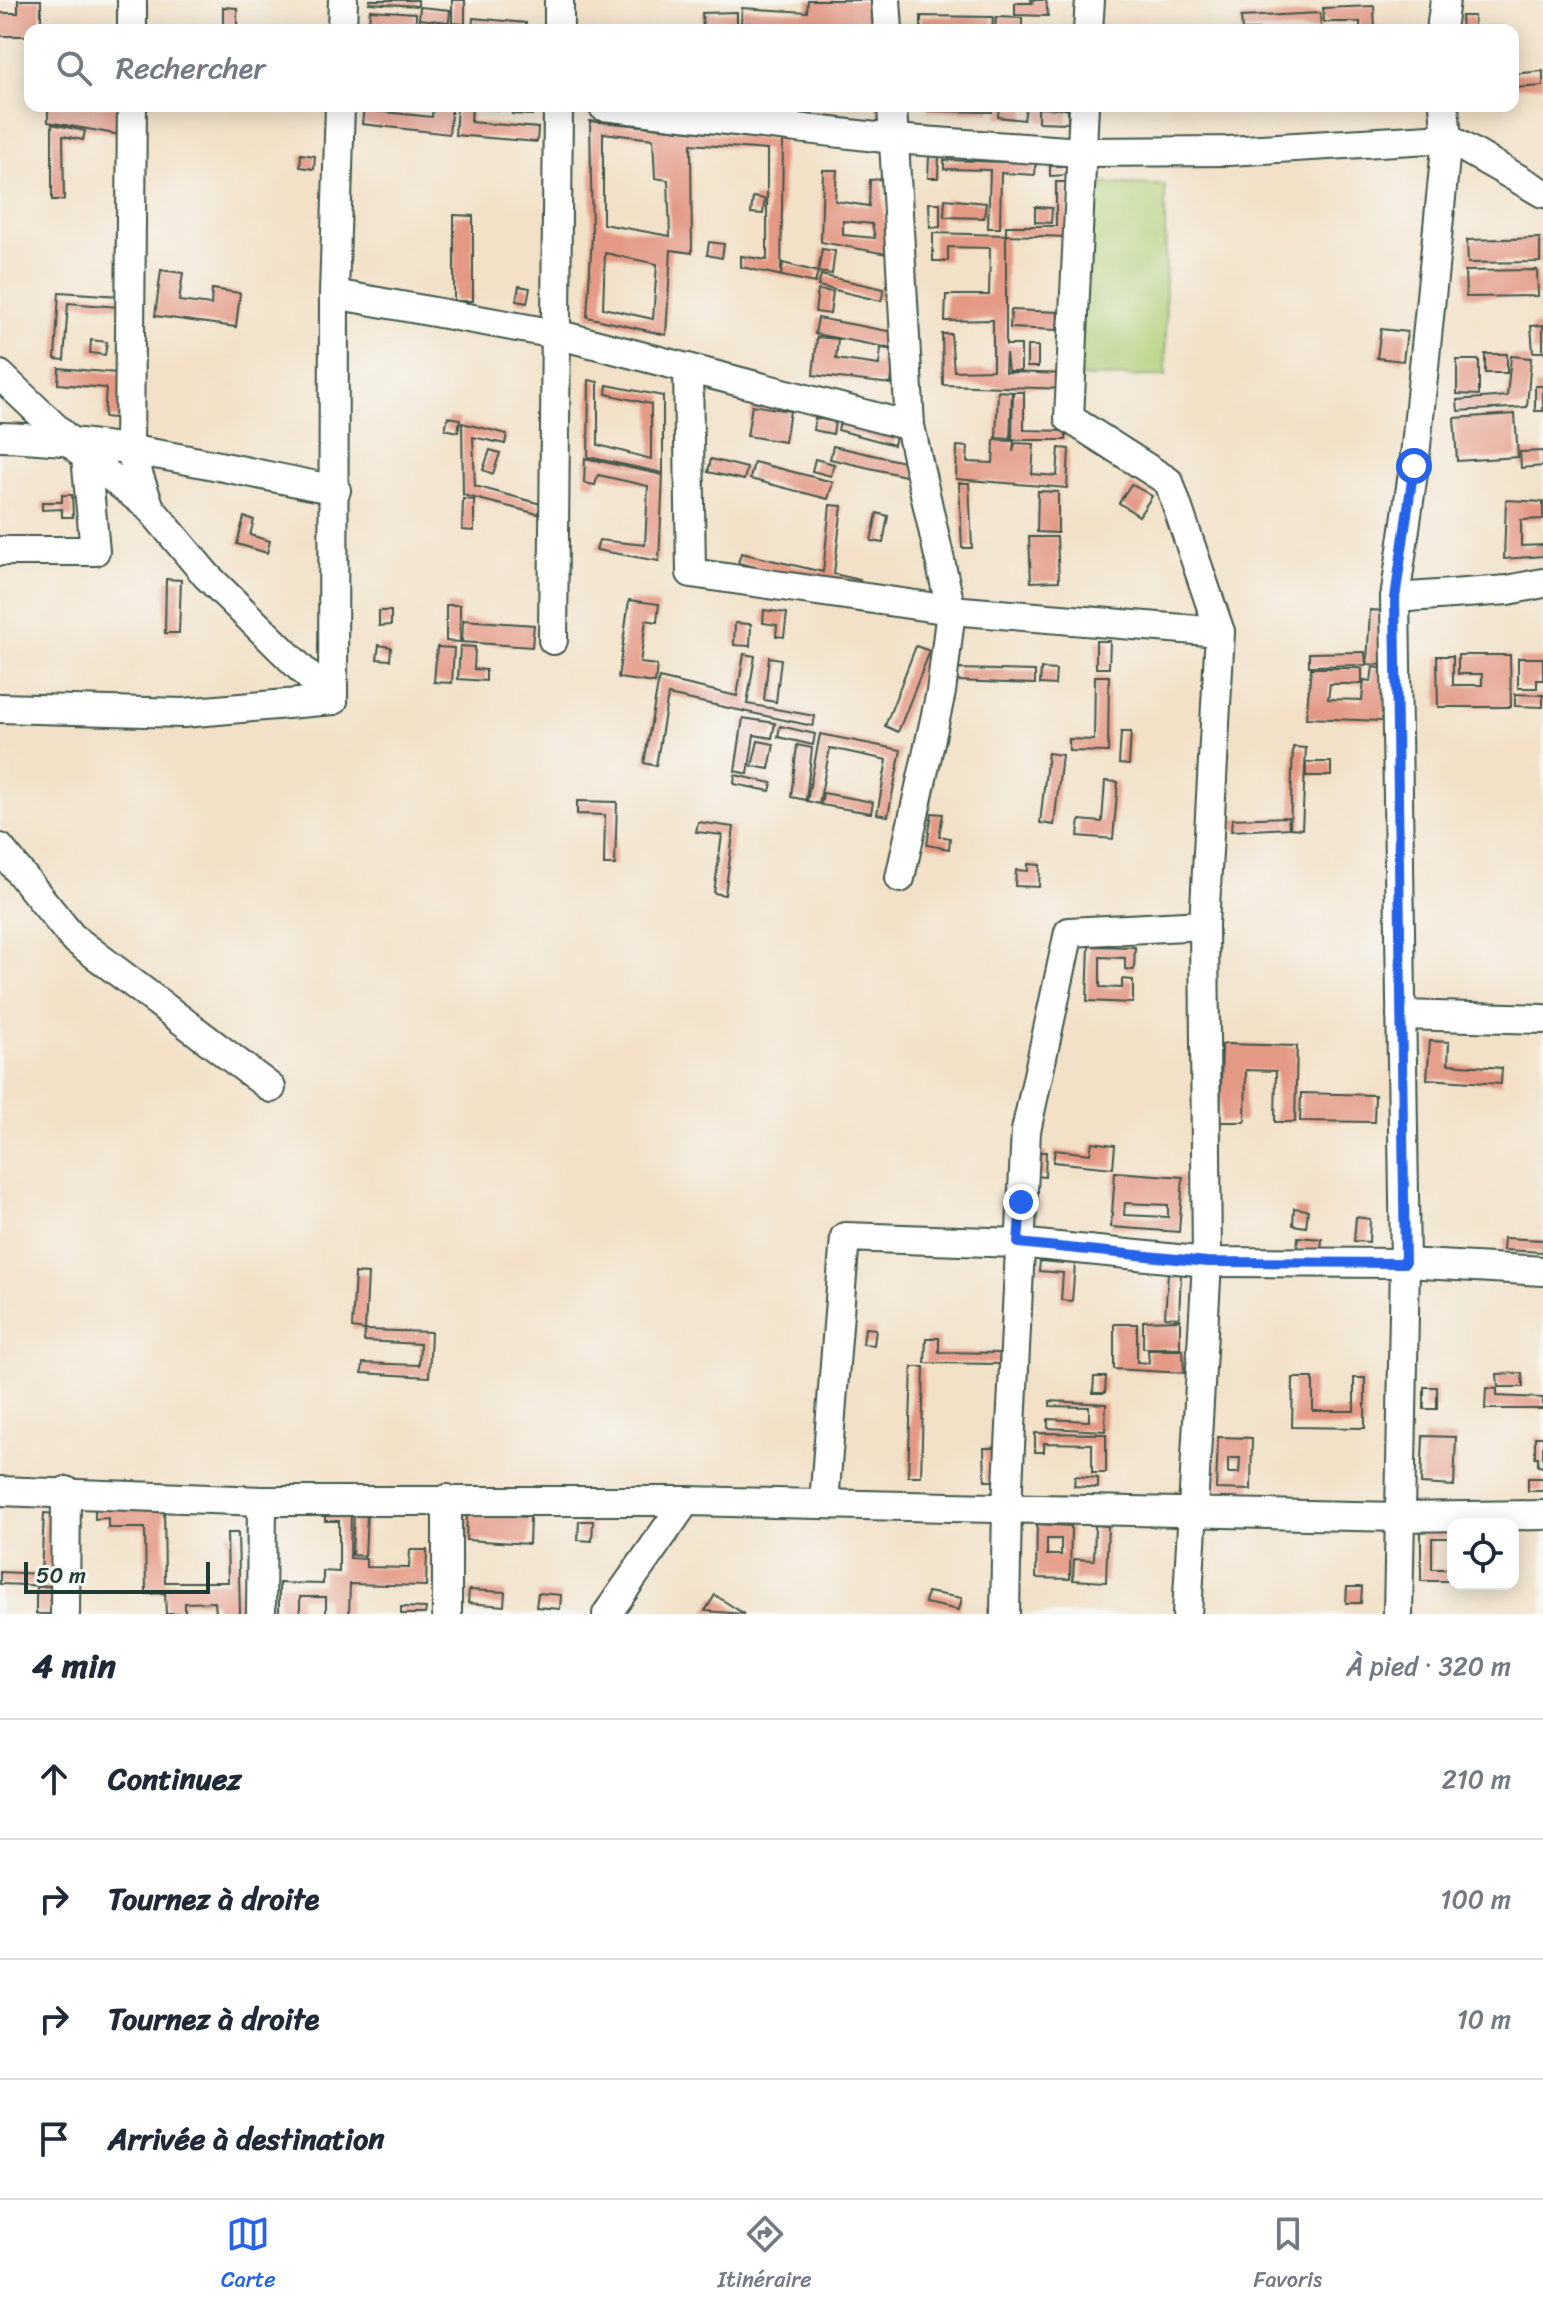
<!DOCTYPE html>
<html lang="fr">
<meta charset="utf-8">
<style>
:root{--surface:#fff;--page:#f2f2f3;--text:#1f2937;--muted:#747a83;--line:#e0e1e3;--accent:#2563eb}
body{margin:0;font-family:Sriracha,sans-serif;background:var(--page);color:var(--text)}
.controls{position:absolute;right:24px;bottom:24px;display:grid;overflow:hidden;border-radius:16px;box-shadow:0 4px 20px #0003}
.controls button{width:72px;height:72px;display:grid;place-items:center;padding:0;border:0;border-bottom:2px solid var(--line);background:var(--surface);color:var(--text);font:40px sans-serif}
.scale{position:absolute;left:24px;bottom:20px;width:186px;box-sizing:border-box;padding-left:8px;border:4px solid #1f3d34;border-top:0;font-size:22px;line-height:28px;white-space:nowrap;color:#1f3d34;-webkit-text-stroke:6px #f6f6f2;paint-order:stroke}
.stop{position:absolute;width:24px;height:24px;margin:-18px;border:6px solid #2563eb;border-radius:50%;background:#fff}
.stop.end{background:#2563eb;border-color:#fff;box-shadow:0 2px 8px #0008}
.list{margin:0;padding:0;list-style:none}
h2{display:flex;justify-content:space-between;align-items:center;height:104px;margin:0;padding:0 32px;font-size:34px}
h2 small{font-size:26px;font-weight:400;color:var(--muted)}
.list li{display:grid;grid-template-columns:52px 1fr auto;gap:24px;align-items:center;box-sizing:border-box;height:120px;padding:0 32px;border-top:2px solid var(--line)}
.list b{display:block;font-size:30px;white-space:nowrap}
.list em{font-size:26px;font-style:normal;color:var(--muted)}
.icon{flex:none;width:44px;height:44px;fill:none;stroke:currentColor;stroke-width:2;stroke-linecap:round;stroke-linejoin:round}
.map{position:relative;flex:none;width:1543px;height:1614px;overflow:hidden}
.search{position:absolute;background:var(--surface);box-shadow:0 4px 20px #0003;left:24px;right:24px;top:24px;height:88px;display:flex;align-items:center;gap:20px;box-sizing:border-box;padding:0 28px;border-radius:16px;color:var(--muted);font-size:30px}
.sheet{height:584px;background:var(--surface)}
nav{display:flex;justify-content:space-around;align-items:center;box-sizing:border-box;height:112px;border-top:2px solid var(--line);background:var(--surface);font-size:22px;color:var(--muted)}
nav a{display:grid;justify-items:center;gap:4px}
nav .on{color:var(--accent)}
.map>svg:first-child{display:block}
.green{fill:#b0ce75;stroke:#688654;stroke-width:2}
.building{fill:#e49984;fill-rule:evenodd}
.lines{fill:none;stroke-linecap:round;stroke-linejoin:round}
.street-casing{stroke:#3f564a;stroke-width:32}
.street{stroke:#fff;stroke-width:28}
.route{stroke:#2563eb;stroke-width:10}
</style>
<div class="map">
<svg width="1543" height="1614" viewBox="0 0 1543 1614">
<rect width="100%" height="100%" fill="#f6f6f2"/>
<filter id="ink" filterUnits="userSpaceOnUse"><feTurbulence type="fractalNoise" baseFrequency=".0125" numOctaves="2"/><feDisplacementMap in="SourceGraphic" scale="16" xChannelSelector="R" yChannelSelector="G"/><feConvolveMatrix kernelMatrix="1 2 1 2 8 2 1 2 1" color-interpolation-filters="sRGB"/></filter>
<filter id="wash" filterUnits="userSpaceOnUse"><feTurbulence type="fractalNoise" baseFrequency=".006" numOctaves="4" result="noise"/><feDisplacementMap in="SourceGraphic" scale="32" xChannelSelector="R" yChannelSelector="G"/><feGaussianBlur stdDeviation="1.8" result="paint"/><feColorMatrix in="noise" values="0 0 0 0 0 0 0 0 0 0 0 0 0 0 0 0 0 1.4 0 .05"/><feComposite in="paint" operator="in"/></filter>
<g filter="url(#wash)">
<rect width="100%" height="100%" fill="#f2e1c7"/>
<!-- green -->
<polygon class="green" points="1077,183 1165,185 1166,376 1077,377"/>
<g id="blocks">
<!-- building -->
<g class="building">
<polygon points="18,0 41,0 41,30 30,30 30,36 0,36 0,13 18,13"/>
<polygon points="370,0 418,0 418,6 369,3"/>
<polygon points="452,0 465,0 465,24 452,23"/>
<polygon points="808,0 871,0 873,30 804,30 805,27 741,23 742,8 807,12"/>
<polygon points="1031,0 1046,0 1048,16 1015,15 1015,3 1032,3"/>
<polygon points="1374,6 1375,30 1360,30 1360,22 1324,22 1323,8"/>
<polygon points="223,7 237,8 237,30 223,30"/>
<polygon points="420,7 450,10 449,22 419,19"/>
<polygon points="370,10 416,13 416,22 450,24 450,30 369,25"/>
<polygon points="737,12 737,30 703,30 702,13"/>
<polygon points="1320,13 1321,30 1242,30 1241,17"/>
<polygon points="921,16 993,17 992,30 921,30"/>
<polygon points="1461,16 1474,16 1474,30 1462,30"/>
<polygon points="996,17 1022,18 1022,30 995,29"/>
<polygon points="473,18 526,23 525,30 472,30"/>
<polygon points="1543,71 1543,86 1513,88 1513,74"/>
<polygon points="48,106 120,106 121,135 48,122"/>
<polygon points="364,106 376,106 375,111 432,117 433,106 452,106 449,134 362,124"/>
<polygon points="457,106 500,106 500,110 472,108 471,122 538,128 537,142 455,135"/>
<polygon points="513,106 532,106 532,115 512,114"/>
<polygon points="928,106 992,106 992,112 928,111"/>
<polygon points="999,106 1026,107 1024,120 998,117"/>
<polygon points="1038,108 1068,109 1068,123 1038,122"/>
<path d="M590 121 783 140 781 275 783 263 818 272 822 249 835 251 832 274 818 272 815 283 741 267V256L767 260V150L691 144 692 253 671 250 666 335 587 317 592 236ZM603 133 653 139 655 178 668 180 670 236 603 224ZM605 253 657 264 653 319 603 308Z"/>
<polygon points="52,124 85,131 83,140 63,136 64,200 52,200"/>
<polygon points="301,154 315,156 314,169 300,167"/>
<polygon points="929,155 939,156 938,178 928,178"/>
<polygon points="944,160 1036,163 1035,175 1001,173 1000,228 988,228 990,170 944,169"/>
<polygon points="1050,166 1068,166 1068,175 1050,176"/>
<path d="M823 170H837L835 201 869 206 870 180 882 179 887 254 821 242ZM843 221 872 224 875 238 843 235Z"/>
<polygon points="1056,182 1068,182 1068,237 1006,235 1006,345 1021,345 1021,371 1008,371 1006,353 1005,372 1068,374 1068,389 943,385 942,334 951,334 954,371 993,370 993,320 945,321 946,295 989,295 990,248 948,247 948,261 933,261 933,233 1006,235 1006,226 1056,226"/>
<polygon points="753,197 765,199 763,214 751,213"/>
<polygon points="945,199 986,203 984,218 944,217"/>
<polygon points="929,203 940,203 940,227 930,228"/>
<polygon points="1035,207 1052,208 1051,223 1035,222"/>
<polygon points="454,215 473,216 473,301 454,301"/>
<polygon points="1540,238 1540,262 1468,263 1467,240"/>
<polygon points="709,242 724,244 722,258 707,255"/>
<polygon points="161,270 183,273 179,301 211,305 212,289 240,293 236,327 155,316"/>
<polygon points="1537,270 1538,296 1466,297 1465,271"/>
<polygon points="821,275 884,289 881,301 818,286"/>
<polygon points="519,286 530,288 527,303 516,301"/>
<polygon points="818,290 833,292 830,314 815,312"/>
<polygon points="59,292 120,296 119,307 68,303 64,360 55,359"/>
<polygon points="1011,310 1058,312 1057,330 1010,328"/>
<polygon points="818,318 893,332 890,348 815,334"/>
<polygon points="1543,325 1543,352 1533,352 1531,326"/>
<polygon points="1381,329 1407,332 1403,361 1377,358"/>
<polygon points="817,337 838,339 836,359 879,365 881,348 895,350 891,384 813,375"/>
<polygon points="91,340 107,342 105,355 90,353"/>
<rect x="1027" y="346" width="11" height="21"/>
<rect x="1485" y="354" width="22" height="19"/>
<polygon points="1511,356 1531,358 1527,407 1458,411 1457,400 1507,396"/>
<polygon points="1457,360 1479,360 1479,395 1457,394"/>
<polygon points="59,368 128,374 124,419 104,417 106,388 58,384"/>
<polygon points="589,380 598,382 598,445 651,459 651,404 606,394 607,385 663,396 663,473 588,457"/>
<rect x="1535" y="386" width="8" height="25"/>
<polygon points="998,391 1012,392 1010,439 996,438"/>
<polygon points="1013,392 1024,392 1024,430 1066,431 1066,440 1012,440"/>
<polygon points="752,405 790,411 785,442 747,436"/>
<polygon points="1515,414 1518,457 1457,461 1454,418"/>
<polygon points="448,417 460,419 458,432 445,429"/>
<polygon points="815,418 835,422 833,434 813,430"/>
<polygon points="840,422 896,436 894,445 838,430"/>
<polygon points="462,423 507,434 505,444 473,437 475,486 541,504 538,514 463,495"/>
<polygon points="994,440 1014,441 1013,452 1015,443 1034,444 1032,474 1057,476 1059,448 1069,449 1067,488 956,479 957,446 968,447 967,462 993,463"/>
<polygon points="833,446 917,465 914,478 830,459"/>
<polygon points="490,450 500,453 493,474 483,470"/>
<polygon points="1543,451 1543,466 1521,468 1520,452"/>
<polygon points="585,458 663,475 659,561 596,550 599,540 645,545 648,486 598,475 595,485 584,483"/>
<polygon points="711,459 747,468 744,480 708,472"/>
<polygon points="815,459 834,464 831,476 812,471"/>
<polygon points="754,462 833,482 828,499 750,479"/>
<polygon points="959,483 969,483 972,548 962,548"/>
<polygon points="1131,484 1152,496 1139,516 1119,503"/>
<polygon points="1038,491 1058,492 1058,533 1037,532"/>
<polygon points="62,495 72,495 73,517 62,517 62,509 42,510 42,502 62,502"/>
<polygon points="463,499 474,500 474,531 462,530"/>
<polygon points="1506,500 1543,502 1543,519 1521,520 1521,546 1543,545 1543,556 1504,559"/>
<polygon points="830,505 842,506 834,574 860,580 857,591 738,563 741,553 823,572"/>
<polygon points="877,513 888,516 883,543 871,541"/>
<polygon points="244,517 254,520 250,535 270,541 267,553 237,544"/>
<polygon points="1029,537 1057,537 1059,581 1031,582"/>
<polygon points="166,579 181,580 179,633 165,633"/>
<polygon points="629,600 659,604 657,622 646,620 640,663 657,665 655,683 618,678"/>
<polygon points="446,605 460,605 460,642 446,641"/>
<polygon points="764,610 787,613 784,637 776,636 777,625 763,623"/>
<polygon points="1370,610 1385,611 1381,665 1367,664"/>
<polygon points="379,611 391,611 391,625 379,626"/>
<polygon points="463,620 534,625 532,647 462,642"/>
<polygon points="735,623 751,624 750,646 734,645"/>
<polygon points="1096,641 1110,641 1109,668 1096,668"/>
<polygon points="379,645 391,647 390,660 377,659"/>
<polygon points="460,646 475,647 474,669 486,670 486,681 458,679"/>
<polygon points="916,646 930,651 898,732 885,726"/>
<polygon points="437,647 454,648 452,683 434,682"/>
<polygon points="1365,652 1366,665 1309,666 1309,653"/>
<polygon points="744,654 755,656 747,704 815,716 813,726 668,695 656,766 644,763 659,678 737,696"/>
<polygon points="1458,655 1510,655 1511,707 1438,707 1437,656 1453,656 1453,685 1482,685 1482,674 1458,674"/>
<polygon points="769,657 781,659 776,702 764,700"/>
<polygon points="1518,658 1543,658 1543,680 1537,680 1537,688 1518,688"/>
<polygon points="1373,667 1387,669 1383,721 1306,718 1311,668 1362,668 1362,684 1330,684 1328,699 1362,700 1364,680 1371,681"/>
<polygon points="957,669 1035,671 1035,684 957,681"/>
<polygon points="1041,669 1056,670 1055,685 1040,684"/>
<polygon points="1095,676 1109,676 1108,752 1069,751 1069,739 1094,740"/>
<polygon points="1515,694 1543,695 1543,707 1515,706"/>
<polygon points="743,718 775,723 772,738 754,735 748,774 735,771"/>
<polygon points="780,726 815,734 813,745 778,737"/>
<polygon points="1121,732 1131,732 1129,765 1119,764"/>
<polygon points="820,734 901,750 888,816 877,814 887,760 830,748 819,804 807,801"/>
<polygon points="758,741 774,744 769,769 752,766"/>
<polygon points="797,745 812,748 806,800 791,797"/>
<polygon points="1293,747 1306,748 1302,829 1290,828"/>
<polygon points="1048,753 1062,755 1054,825 1040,823"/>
<rect x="1306" y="762" width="25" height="14"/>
<polygon points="735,775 772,783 770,791 734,784"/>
<polygon points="1105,781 1118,782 1113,839 1078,836 1080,820 1102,822"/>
<polygon points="823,793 873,802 871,813 821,805"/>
<polygon points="577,801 617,802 615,865 604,865 605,815 577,814"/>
<polygon points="932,813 943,814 939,836 950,838 949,849 927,845"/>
<polygon points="1288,817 1289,828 1231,831 1232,819"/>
<polygon points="698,822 734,827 725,895 714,893 722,835 696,832"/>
<polygon points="1028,864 1040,865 1039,887 1015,886 1016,870 1028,871"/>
<polygon points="1089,946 1135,947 1134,970 1125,969 1125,958 1100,957 1100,987 1122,988 1122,979 1133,980 1133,1003 1087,1001"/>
<polygon points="1430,1041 1449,1042 1448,1064 1502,1068 1501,1084 1427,1079"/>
<polygon points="1226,1044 1297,1046 1295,1122 1275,1122 1276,1071 1246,1070 1245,1122 1220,1122 1222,1045"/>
<polygon points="1301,1093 1375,1095 1374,1122 1300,1121"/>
<polygon points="1092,1142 1115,1145 1113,1168 1053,1162 1055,1150 1090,1154"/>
<polygon points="1036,1152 1046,1152 1045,1177 1034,1176"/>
<path d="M1115 1172 1183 1177 1179 1232 1111 1227ZM1125 1203 1168 1205V1217L1124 1215Z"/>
<polygon points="1294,1208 1308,1210 1306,1227 1293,1225"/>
<polygon points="1356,1217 1370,1219 1369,1242 1354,1241"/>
<polygon points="1298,1237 1322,1239 1321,1251 1297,1249"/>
<polygon points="1504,1238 1543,1240 1543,1252 1503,1250"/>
<polygon points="1040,1261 1075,1264 1072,1301 1061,1300 1063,1273 1039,1271"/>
<polygon points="355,1273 368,1274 365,1330 352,1328"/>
<polygon points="1168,1273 1181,1273 1179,1318 1165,1317"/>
<polygon points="1180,1320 1180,1348 1143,1348 1143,1321"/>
<polygon points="1114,1324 1137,1324 1137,1362 1149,1363 1148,1350 1183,1350 1184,1373 1114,1369"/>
<polygon points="865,1328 876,1329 874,1345 863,1344"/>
<polygon points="365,1330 431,1332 429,1377 362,1373 363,1363 419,1365 420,1344 364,1341"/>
<polygon points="926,1338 939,1338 939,1352 1000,1353 999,1364 925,1363"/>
<polygon points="912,1367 924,1367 921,1476 908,1476"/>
<polygon points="1522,1373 1523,1387 1498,1387 1497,1374"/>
<polygon points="1094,1377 1106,1377 1105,1393 1093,1393"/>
<polygon points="1293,1378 1313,1378 1313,1411 1354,1411 1354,1378 1365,1378 1365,1428 1292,1427"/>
<rect x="1424" y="1387" width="13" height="22"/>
<polygon points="1486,1388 1497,1389 1497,1396 1543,1398 1543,1409 1485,1409"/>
<polygon points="1050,1401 1106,1404 1105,1431 1048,1428 1048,1419 1089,1421 1089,1407 1050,1406"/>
<polygon points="1035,1433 1106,1434 1106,1473 1092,1473 1092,1444 1044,1443 1044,1452 1035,1452"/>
<polygon points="1423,1436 1456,1437 1454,1486 1421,1484"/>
<path d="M1218 1437 1252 1438 1251 1490 1216 1489ZM1228 1458H1240L1239 1473H1228Z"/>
<polygon points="1535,1437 1543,1437 1543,1467 1538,1466 1538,1457 1535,1457"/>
<polygon points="984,1448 998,1448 998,1481 985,1481"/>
<polygon points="1075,1476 1098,1478 1098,1488 1074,1486"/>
<rect x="1528" y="1478" width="15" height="13"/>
<polygon points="164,1507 165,1582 228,1582 227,1533 238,1533 240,1614 216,1614 215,1602 185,1603 185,1614 166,1614 165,1593 146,1594 145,1528 108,1528 108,1518 95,1519 95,1508"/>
<polygon points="325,1510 351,1511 350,1558 366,1559 366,1567 409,1568 410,1550 427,1550 426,1586 350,1584 349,1614 326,1614 326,1597 300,1597 300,1614 279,1614 279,1583 323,1584 323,1571 339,1572 339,1521 325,1521"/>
<polygon points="354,1512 367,1513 365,1556 352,1555"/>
<polygon points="44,1513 56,1514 52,1614 36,1614 36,1587 52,1586 0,1584 0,1572 41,1574"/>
<polygon points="467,1514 530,1517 529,1544 466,1540"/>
<polygon points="579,1521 593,1521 592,1541 578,1540"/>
<path d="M1037 1524 1071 1526 1070 1579 1036 1578ZM1047 1539H1061V1555H1047Z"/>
<polygon points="1095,1525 1108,1526 1106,1582 1073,1580 1074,1559 1094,1560"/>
<polygon points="1421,1526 1453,1526 1453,1538 1432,1538 1432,1569 1453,1569 1453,1581 1421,1581"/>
<polygon points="1347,1587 1362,1587 1361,1603 1346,1603"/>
<polygon points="469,1590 505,1592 504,1606 468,1603"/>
<polygon points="927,1592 962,1598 959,1610 925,1603"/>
<polygon points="538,1593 561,1595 560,1609 536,1607"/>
<polygon points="715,1595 744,1614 705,1611"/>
<polygon points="401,1607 426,1608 425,1614 401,1614"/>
</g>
</g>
</g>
<g filter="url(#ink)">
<use href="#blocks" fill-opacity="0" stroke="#3f564a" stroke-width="2"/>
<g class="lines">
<defs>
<g id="street">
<polyline points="886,0 888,30"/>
<polyline points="132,30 132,0"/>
<polyline points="342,30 343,0"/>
<polyline points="559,30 559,0"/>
<polyline points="1088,30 1090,0"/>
<polyline points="1441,30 1445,0"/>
<polyline points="132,106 129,448 150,508"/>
<polyline points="603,106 894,139 1081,152 1228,151 1447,138 1543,193"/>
<polyline points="892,106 910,426 951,610 1220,632"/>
<polyline points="334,294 556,334 910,426"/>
<polyline points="688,368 691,573 951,610 941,692 900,878"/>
<polyline points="0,375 86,457 150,508 206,575 333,700"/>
<path d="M0 437C114 440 225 468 336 490"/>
<polyline points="0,551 95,551 86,457"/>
<polyline points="1395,598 1508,590 1543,583"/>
<polyline points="553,640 558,106"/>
<polyline points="333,700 334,294 340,106"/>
<polyline points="0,708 183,713 333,700"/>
<polyline points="0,848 72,937 271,1088"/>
<polyline points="1401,1015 1543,1019"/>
<polyline points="0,1491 262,1501 686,1501 1400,1517 1543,1515"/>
<polyline points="824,1503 845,1237 1018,1243 1207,1262 1405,1263 1543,1271"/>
<polyline points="65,1614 66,1491"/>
<polyline points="261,1614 262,1501"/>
<polyline points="447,1614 447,1499"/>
<polyline points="607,1614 686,1501"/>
<polyline points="1005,1614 1007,1506 1026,1131 1069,932 1204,925 1220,632 1169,482 1069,418 1084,106"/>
<polyline points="1187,1614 1207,1262 1204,925"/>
<polyline points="1398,1614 1405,1263 1395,598 1414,466 1447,138 1444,106"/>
</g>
</defs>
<!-- street casing -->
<use href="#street" class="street-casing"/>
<!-- street -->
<use href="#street" class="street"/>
</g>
</g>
<g class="lines" filter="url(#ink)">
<!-- route -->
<polyline class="route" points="1021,1202 1018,1243 1207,1262 1405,1263 1395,598 1414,466"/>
</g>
</svg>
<div class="controls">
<button><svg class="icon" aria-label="locate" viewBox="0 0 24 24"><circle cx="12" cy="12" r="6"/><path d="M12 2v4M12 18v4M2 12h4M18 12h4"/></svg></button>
</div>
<div class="scale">50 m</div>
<div class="stop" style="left:1414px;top:466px"></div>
<div class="stop end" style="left:1021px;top:1202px"></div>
<div class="search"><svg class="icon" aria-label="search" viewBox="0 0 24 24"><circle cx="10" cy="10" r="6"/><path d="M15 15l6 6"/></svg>Rechercher</div>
</div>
<section class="sheet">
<h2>4 min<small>À pied · 320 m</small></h2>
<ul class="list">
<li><svg class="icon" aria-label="ahead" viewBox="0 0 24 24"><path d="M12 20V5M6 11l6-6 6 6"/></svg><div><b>Continuez</b></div><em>210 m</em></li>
<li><svg class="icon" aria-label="right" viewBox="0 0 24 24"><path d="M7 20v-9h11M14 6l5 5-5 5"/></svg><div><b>Tournez à droite</b></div><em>100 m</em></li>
<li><svg class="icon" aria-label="right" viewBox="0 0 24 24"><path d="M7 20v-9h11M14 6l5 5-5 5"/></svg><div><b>Tournez à droite</b></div><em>10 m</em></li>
<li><svg class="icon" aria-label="arrive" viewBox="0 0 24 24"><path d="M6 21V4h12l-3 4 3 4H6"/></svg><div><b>Arrivée à destination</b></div></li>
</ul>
</section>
<nav>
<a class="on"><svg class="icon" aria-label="map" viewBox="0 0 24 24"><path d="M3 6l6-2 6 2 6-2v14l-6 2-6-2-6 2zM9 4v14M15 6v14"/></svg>Carte</a>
<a><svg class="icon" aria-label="directions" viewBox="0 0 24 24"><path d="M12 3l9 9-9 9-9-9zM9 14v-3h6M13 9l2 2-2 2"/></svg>Itinéraire</a>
<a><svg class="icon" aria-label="saved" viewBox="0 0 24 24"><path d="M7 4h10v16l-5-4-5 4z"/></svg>Favoris</a>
</nav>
